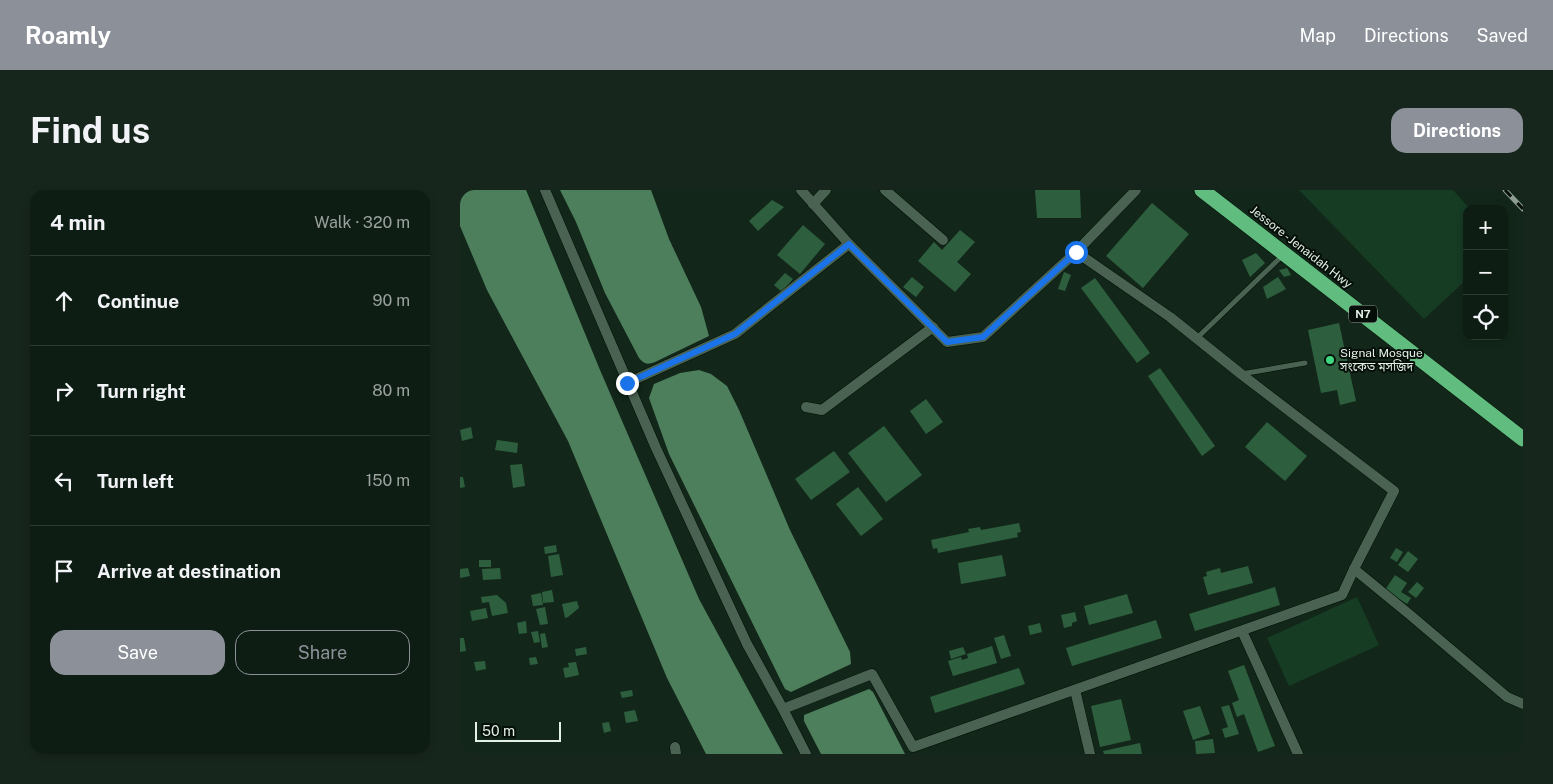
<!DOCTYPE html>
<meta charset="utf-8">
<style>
:root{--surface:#0e1d13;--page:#17261c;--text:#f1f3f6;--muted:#9ba2a0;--line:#2e3b33;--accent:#8c9099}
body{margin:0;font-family:"Public Sans","Noto Sans Bengali",sans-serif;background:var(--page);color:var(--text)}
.controls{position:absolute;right:15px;top:15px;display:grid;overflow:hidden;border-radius:10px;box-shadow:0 2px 8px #0003}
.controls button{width:45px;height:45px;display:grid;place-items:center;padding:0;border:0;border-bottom:1px solid var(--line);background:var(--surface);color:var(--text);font:25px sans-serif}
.scale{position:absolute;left:15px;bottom:12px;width:86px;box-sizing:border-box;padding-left:5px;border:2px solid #e3f0e6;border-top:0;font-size:14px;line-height:18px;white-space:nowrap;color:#e3f0e6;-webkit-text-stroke:4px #050e08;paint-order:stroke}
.stop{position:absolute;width:15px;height:15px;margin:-11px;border:4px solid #1a73e8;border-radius:50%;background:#fff}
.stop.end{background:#1a73e8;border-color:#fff;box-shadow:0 1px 5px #0008}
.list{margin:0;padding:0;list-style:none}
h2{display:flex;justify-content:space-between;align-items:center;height:65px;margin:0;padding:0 20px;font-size:21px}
h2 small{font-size:16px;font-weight:400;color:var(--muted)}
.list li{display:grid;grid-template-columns:32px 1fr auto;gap:15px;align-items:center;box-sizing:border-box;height:90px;padding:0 20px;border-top:1px solid var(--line)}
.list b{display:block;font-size:19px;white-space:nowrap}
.list em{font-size:16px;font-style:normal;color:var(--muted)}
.actions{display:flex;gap:10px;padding:15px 20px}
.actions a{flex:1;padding:11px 0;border:1px solid var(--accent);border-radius:15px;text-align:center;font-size:18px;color:var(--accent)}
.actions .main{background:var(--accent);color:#fff}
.icon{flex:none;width:28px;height:28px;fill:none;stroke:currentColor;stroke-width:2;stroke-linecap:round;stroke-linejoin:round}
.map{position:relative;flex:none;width:1063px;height:564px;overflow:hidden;border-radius:15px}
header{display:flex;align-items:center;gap:30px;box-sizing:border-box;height:70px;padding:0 25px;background:var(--accent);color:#fff}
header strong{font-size:24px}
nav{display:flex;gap:28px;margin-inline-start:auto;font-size:18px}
.intro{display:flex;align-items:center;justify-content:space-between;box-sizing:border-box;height:120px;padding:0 30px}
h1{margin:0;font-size:35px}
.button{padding:12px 22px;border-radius:15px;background:var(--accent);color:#fff;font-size:18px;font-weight:700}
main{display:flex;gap:30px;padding:0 30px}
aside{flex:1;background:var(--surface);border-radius:15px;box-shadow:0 2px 8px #0003}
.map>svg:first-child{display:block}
.green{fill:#163c24}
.water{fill:#4d7f5c}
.building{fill:#2d5f3e}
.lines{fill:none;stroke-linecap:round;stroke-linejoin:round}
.lane-casing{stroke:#001004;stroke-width:6}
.street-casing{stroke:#001004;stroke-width:11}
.highway-casing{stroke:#001004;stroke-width:16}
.lane{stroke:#4a6251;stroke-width:5}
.street{stroke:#4a6251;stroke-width:10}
.highway{stroke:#61bc80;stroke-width:15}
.rail-casing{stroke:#8d9d92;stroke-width:5}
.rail{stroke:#050e08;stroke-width:3;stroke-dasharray:9;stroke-linecap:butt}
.route{stroke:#1a73e8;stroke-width:6}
.poi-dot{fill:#3cd77e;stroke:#050e08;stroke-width:2}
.labels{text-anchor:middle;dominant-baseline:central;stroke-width:4;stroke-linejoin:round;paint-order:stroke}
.shield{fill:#050e08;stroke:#a0aca3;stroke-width:1}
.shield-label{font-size:11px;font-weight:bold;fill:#e3f0e6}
.street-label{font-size:12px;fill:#e3f0e6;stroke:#050e08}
.poi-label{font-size:12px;fill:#e3f0e6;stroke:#050e08;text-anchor:start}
</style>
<header>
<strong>Roamly</strong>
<nav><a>Map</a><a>Directions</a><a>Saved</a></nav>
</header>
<div class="intro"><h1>Find us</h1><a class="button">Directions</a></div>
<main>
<aside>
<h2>4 min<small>Walk · 320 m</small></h2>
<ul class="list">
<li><svg class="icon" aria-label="ahead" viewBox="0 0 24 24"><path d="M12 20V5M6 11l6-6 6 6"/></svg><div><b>Continue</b></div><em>90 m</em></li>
<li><svg class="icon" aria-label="right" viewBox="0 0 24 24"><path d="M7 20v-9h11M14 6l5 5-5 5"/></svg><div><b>Turn right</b></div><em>80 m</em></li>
<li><svg class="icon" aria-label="left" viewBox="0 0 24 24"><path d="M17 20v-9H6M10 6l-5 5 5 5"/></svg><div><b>Turn left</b></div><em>150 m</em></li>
<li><svg class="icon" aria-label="arrive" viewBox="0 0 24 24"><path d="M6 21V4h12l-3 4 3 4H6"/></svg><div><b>Arrive at destination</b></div></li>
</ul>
<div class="actions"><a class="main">Save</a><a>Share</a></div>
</aside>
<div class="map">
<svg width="1063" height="564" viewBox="0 0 1063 564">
<rect width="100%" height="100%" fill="#122719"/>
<!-- green -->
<g class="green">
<polygon points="839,0 993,0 1010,19 1007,19 1007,89 964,129"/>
<polygon points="897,407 919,455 829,496 807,448"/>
</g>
<!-- water -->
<g class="water">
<polygon points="0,0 66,0 140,180 239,409 323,564 246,564 207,488 108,251 27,100 0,36"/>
<path d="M100 0H191L209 49 241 117 249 146 195 172C187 175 184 174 179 168L145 103 116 32Z"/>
<polygon points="239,180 251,184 267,196 279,220 330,340 390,462 391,474 331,502 325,499 321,491 209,264 189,208 194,194 220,183"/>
<polygon points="409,499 413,502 445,564 361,564 344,531 344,525"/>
</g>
<!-- building -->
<g class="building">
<polygon points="575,0 620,0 621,28 577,28"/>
<polygon points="312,10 324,17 298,41 289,31"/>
<polygon points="692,13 729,44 683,98 646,66"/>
<polygon points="343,35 365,54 340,84 317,65"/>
<polygon points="500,40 515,52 497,72 511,84 495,102 458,71 474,52 482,60"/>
<polygon points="796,63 805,73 790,87 782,70"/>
<polygon points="827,78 831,85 824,87 819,80"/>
<polygon points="604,82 611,85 605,101 598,99"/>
<polygon points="325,83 333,89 322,102 314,95"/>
<polygon points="452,87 464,97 456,107 443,97"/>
<polygon points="818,87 826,99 807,109 803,97"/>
<polygon points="635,88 690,163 677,173 621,98"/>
<polygon points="879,133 896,211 880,215 877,200 861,203 848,140"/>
<polygon points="700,178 755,256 742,266 688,186"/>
<polygon points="466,209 483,232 466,244 450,221"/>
<polygon points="807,232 847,266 825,291 785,257"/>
<polygon points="424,236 462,285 426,312 388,263"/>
<polygon points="11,237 13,248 2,251 0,240"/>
<polygon points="37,250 58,253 57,263 35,260"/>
<polygon points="374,261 390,282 351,310 335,289"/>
<polygon points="62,274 65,296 53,298 50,275"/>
<polygon points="0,287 3,287 5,297 0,298"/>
<polygon points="398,297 423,329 401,346 376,314"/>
<polygon points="559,333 561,342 557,343 558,347 478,363 477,358 473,359 471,350 509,342 508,339 520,337 521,340"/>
<polygon points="96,355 97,362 85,364 84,357"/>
<polygon points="936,358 943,362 937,372 930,368"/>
<polygon points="948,361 958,369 948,382 938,375"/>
<polygon points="99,364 103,385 91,387 88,366"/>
<polygon points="542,365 546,386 501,394 498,373"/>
<rect x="19" y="370" width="12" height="7"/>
<polygon points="788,376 793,393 748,405 743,387 747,386 746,382 760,378 761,383"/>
<polygon points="8,378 10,386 0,388 0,379"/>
<polygon points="40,378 41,389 23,390 22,379"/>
<polygon points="935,385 947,393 941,402 951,408 947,414 925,400"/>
<polygon points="957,392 964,398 956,408 948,402"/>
<polygon points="815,397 820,415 735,441 729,424"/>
<polygon points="92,400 94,412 83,413 82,402"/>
<polygon points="81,403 83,415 73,416 71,405"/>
<polygon points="667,404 673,423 629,435 624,416"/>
<polygon points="37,405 46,413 48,423 32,426 29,412 22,413 21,407"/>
<polygon points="117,411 119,418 108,427 105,428 102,414"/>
<polygon points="85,417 88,434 80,435 76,419"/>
<polygon points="26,418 28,428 12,431 10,421"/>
<polygon points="615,422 617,431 612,433 612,436 604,438 601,425"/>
<polygon points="696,430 702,448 612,476 606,458"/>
<polygon points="66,431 67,443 59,444 57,433"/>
<polygon points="580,433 582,442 570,445 568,436"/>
<polygon points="78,441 80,452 74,453 71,442"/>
<polygon points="85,443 88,457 82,458 80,444"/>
<polygon points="544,445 551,466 541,469 534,448"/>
<polygon points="0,448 4,448 6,461 0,462"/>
<polygon points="532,456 537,473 493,486 488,471 501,467 502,470 508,468 507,464"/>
<polygon points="126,457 127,464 116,466 115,459"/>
<polygon points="503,457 506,464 491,469 489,461"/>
<polygon points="76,467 78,474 70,475 69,468"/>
<polygon points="25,471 26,479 16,481 14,472"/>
<polygon points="116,472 119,485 105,488 103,478 109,477 108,473"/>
<polygon points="784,475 815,556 798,562 784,524 777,527 772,513 779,510 768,481"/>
<polygon points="559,478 565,494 475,523 470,507"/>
<polygon points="172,500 173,506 162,508 160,502"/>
<polygon points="661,509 671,550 640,557 631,516"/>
<polygon points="769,515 779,544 765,548 762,539 768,537 761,517"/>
<polygon points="740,516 750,544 733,550 723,521"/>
<polygon points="175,520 178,531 166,533 164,522"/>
<polygon points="149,532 151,541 144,543 142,533"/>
<polygon points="753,549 755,563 736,564 735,551"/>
<polygon points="680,553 682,564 644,564 643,561"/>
</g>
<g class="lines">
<defs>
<g id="lane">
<polyline points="737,148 822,66"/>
<polyline points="781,184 845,173"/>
</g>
<g id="street">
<polyline points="85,0 196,258 287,454 323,519 346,564"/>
<polyline points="341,0 389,54 487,152 523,147 616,62 676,0"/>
<polyline points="425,0 483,50"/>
<polyline points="353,14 366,0"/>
<polyline points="616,62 710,127 781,184 934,301 894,379 949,424 1047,507 1063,514"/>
<polyline points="167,193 275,144 389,54"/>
<polyline points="346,217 362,220 473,137"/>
<polyline points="782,441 838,564"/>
<polyline points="615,500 630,564"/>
<polyline points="323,519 412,484 453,557 882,405 894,379"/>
<polyline points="215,557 216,564"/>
</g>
<polyline id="highway" points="742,0 1063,249"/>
</defs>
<!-- lane casing -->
<use href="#lane" class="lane-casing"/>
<!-- street casing -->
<use href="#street" class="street-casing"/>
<!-- highway casing -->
<use href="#highway" class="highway-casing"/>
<!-- lane -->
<use href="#lane" class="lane"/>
<!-- street -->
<use href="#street" class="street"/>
<!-- highway -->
<use href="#highway" class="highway"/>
<defs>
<polyline id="rail" points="1045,0 1063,19"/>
</defs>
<!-- rail casing -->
<use href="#rail" class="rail-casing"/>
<!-- rail -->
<use href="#rail" class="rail"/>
</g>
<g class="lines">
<!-- route -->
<polyline class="route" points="167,193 275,144 389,54 487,152 523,147 616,62"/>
</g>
<!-- markers -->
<circle class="poi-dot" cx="870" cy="170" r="5"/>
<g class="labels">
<!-- shield labels -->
<rect class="shield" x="889" y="115.5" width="28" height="17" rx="4"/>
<g class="shield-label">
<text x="903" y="124">N7</text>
</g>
<!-- street labels -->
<g class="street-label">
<text transform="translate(841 57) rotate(38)">Jessore - Jenaidah Hwy</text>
</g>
<!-- poi labels -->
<g class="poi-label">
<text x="880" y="163">Signal Mosque<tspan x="880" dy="14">সংকেত মসজিদ</tspan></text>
</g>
</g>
</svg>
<div class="controls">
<button>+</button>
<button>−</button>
<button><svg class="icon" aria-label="locate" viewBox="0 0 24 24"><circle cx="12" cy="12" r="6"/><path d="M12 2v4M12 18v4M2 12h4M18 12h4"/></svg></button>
</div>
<div class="scale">50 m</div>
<div class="stop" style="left:616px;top:62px"></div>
<div class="stop end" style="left:167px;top:193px"></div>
</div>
</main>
